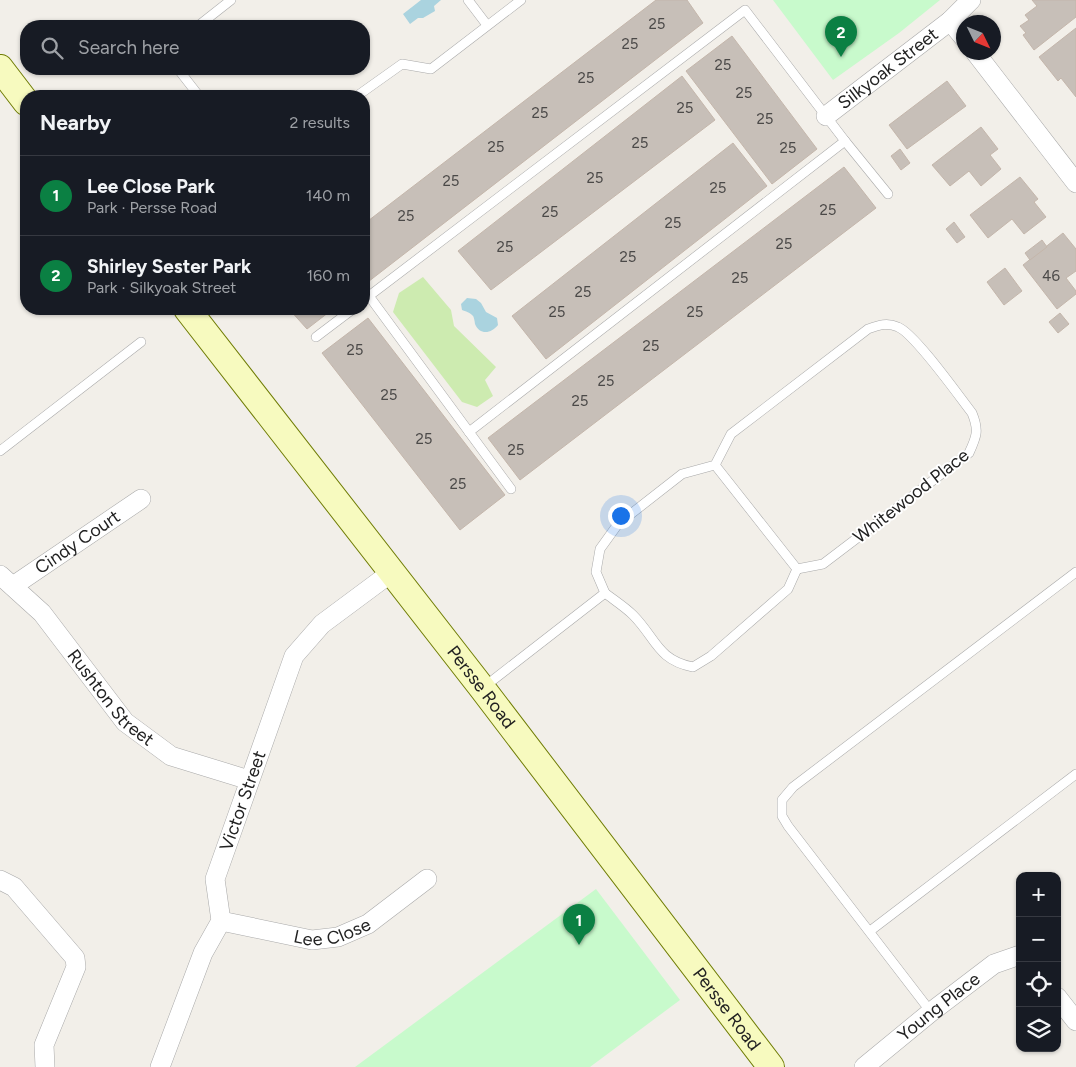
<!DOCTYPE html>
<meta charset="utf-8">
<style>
:root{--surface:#171b24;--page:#20242c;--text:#f1f3f6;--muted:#9ea1a6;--line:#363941;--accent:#0b8043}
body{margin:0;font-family:Figtree,sans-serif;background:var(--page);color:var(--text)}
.controls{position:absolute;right:15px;bottom:15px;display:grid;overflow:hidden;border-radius:10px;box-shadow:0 1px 4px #0004}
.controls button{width:45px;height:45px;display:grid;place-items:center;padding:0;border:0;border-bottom:1px solid var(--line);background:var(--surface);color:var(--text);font:25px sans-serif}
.compass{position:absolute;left:956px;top:15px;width:45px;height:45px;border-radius:50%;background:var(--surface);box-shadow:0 1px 4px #0004;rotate:133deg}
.you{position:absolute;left:620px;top:515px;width:18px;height:18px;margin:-12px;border:4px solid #fff;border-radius:50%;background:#1a73e8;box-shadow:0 0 0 8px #1a73e833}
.badge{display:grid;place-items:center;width:32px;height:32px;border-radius:50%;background:var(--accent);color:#fff;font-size:16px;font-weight:700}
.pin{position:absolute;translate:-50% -41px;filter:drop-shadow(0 1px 2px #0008)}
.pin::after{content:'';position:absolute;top:26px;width:18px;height:15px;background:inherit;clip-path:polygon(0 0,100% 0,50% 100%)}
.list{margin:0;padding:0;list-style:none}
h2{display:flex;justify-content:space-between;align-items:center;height:65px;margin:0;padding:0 20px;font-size:21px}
h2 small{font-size:16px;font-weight:400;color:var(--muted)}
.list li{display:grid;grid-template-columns:32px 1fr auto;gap:15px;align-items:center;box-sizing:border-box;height:80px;padding:0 20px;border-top:1px solid var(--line)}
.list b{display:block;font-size:19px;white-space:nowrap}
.list p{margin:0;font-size:16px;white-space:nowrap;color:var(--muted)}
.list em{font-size:16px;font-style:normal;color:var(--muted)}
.icon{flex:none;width:28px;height:28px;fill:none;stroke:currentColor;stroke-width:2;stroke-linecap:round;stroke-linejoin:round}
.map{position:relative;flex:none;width:1076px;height:1067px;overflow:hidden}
.search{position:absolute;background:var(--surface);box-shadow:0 1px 4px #0004;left:20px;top:20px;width:350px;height:55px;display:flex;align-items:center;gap:12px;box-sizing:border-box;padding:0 18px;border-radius:20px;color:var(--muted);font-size:19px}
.panel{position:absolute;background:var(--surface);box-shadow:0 1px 4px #0004;left:20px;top:90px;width:350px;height:225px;border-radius:20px}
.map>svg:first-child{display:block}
.grass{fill:#cdebb0}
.park{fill:#c8facc}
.water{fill:#aad3df}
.building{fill:#c7bfb8;stroke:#c4b6ab}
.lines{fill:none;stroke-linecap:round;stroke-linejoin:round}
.lane-casing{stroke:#a9a9a9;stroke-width:10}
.street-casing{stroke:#a9a9a9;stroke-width:20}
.secondary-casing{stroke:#707d05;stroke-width:28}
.lane{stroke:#fff;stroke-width:9}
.street{stroke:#fff;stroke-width:19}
.secondary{stroke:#f7fabf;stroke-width:26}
.labels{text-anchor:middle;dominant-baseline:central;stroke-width:4;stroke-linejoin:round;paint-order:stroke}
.number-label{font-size:15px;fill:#4b4948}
.street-label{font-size:18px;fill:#222;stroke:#fff}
</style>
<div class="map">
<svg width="1076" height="1067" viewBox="0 0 1076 1067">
<rect width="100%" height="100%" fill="#f2efe9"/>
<!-- grass -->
<polygon class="grass" points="423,277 451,310 454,326 496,367 485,380 493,396 477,407 462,402 393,312 399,293"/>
<!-- park -->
<g class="park">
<polygon points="773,0 940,0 899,33 833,80"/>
<polygon points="596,889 680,1000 590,1067 355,1067"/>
</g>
<!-- water -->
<g class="water">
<polygon points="421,0 441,0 434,6 435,11 423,18 418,18 410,24 403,14"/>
<path d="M467 298 476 299 481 303 486 312 497 318 498 325C492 333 480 336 475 324 475 323 474 317 473 316 471 313 465 311 462 310L461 304Z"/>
</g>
<!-- building -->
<g class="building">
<polygon points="656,0 687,0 703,23 364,285 364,224"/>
<polygon points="1032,0 1076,0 1076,17 1034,50 1023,35 1026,33 1020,26 1029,20 1025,15 1037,6"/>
<polygon points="1076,28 1076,97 1061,78 1058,81 1039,57"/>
<polygon points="732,36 817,149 772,184 686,71"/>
<polygon points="682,76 715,120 491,290 458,251"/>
<polygon points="947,81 966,106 907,149 889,125"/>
<polygon points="981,127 998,149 990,155 1001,169 981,186 969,171 950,186 932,165"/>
<polygon points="733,143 767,186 546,359 512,316"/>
<polygon points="900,149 910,163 901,170 891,156"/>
<polygon points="844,167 876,208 520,480 488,438"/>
<polygon points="1020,177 1038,199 1034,202 1046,217 1024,234 1012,219 988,238 970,215"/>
<polygon points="954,222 965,237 957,243 946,229"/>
<polygon points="1063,233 1076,249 1076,271 1066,278 1076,291 1076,294 1057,309 1023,265"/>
<polygon points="1042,240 1047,247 1030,260 1025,253"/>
<polygon points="1005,268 1022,291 1004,305 987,282"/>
<polygon points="289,309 333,309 307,329"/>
<polygon points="1060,313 1069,324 1058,333 1049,322"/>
<polygon points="368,318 505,495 460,530 322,353"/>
</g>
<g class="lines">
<defs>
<g id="lane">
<polyline points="468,0 487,25"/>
<polyline points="198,26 231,0"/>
<polyline points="178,69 199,96"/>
<polyline points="357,96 402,64 431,69 521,0"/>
<polyline points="316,337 353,309"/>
<polyline points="469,432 845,141"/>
<polyline points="0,451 141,342"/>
<polyline points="715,465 797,569"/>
<polyline points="511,489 369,296 745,10 845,141 888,194"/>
<path d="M605 593C614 600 625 607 633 615 656 638 657 660 693 667L711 656 788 589 797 569"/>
<path d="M484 687 605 593 596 572 600 549 618 524 682 474 715 465 731 434 868 329C879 325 887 322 898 327 915 334 958 395 972 413 979 430 977 436 969 453L823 564 797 569"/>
<polyline points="870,931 1076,774"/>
<polyline points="931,1012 788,826 782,816 782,800 793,787 1076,572"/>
</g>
<g id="street">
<polyline points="950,21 964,38"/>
<polyline points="975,52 1076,183"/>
<path id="s1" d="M826 116 950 21 971 0"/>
<path id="s2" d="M0 575 42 613 125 722 171 756 249 780"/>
<path id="s3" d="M13 586 141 499"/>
<polyline points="0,880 14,887 75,958 76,967 44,1045 45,1067"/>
<path id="s4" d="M221 921 312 940 338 937 368 924 427 879"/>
<polyline points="1057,997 1076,1021"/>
<path id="s5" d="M160 1067 203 953 221 921 215 879 294 656 322 624 392 572"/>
<path id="s6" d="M864 1067 931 1012 994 964 1020 955"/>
</g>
<g id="secondary">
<polyline points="0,68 26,102"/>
<path id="s7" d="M187 309 482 688 771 1067"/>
</g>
</defs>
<!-- lane casing -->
<use href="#lane" class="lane-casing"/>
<!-- street casing -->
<use href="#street" class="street-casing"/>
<!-- secondary casing -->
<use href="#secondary" class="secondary-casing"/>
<!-- lane -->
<use href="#lane" class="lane"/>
<!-- street -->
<use href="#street" class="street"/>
<!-- secondary -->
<use href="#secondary" class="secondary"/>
</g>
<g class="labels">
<!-- number labels -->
<g class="number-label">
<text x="657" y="24">25</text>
<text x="630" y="44">25</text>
<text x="723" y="65">25</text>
<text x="586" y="78">25</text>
<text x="744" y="93">25</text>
<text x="685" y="108">25</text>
<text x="540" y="113">25</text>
<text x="765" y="119">25</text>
<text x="640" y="143">25</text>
<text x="496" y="147">25</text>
<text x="788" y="148">25</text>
<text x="595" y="178">25</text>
<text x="451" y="181">25</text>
<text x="718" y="188">25</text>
<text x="828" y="210">25</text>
<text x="550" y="212">25</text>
<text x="406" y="216">25</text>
<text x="673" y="223">25</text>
<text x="784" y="244">25</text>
<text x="505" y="247">25</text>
<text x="628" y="257">25</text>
<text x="1051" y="276">46</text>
<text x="740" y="278">25</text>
<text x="583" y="292">25</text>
<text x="557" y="312">25</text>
<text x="695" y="312">25</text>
<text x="651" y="346">25</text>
<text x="355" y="350">25</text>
<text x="606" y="381">25</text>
<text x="389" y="395">25</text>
<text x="580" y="401">25</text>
<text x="424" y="439">25</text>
<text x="516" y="450">25</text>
<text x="458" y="484">25</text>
</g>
<!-- street labels -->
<g class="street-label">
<text stroke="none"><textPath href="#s1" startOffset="78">Silkyoak Street</textPath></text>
<text transform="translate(911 496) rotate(-38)">Whitewood Place</text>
<text stroke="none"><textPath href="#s3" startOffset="78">Cindy Court</textPath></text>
<text stroke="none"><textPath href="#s7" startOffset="479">Persse Road</textPath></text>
<text stroke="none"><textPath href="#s2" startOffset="166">Rushton Street</textPath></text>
<text stroke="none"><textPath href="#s5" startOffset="284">Victor Street</textPath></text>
<text stroke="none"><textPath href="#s4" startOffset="114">Lee Close</textPath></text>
<text stroke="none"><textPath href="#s6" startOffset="96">Young Place</textPath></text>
<text stroke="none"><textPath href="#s7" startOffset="884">Persse Road</textPath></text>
</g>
</g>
</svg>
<div class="controls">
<button>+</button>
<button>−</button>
<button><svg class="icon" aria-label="locate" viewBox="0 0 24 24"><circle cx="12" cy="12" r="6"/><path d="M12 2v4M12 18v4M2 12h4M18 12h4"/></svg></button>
<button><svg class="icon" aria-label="layers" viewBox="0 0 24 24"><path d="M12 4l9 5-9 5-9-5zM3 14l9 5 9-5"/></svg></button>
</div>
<svg class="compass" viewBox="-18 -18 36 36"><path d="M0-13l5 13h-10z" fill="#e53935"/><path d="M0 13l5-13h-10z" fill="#9ea1a6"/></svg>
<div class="you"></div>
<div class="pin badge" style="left:579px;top:945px">1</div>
<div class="pin badge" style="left:841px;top:57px">2</div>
<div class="search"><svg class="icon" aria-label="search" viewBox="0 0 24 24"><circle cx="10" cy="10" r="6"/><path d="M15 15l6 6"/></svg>Search here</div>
<section class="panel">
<h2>Nearby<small>2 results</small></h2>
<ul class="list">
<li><span class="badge">1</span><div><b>Lee Close Park</b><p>Park · Persse Road</p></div><em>140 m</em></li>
<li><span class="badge">2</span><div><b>Shirley Sester Park</b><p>Park · Silkyoak Street</p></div><em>160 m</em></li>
</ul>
</section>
</div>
